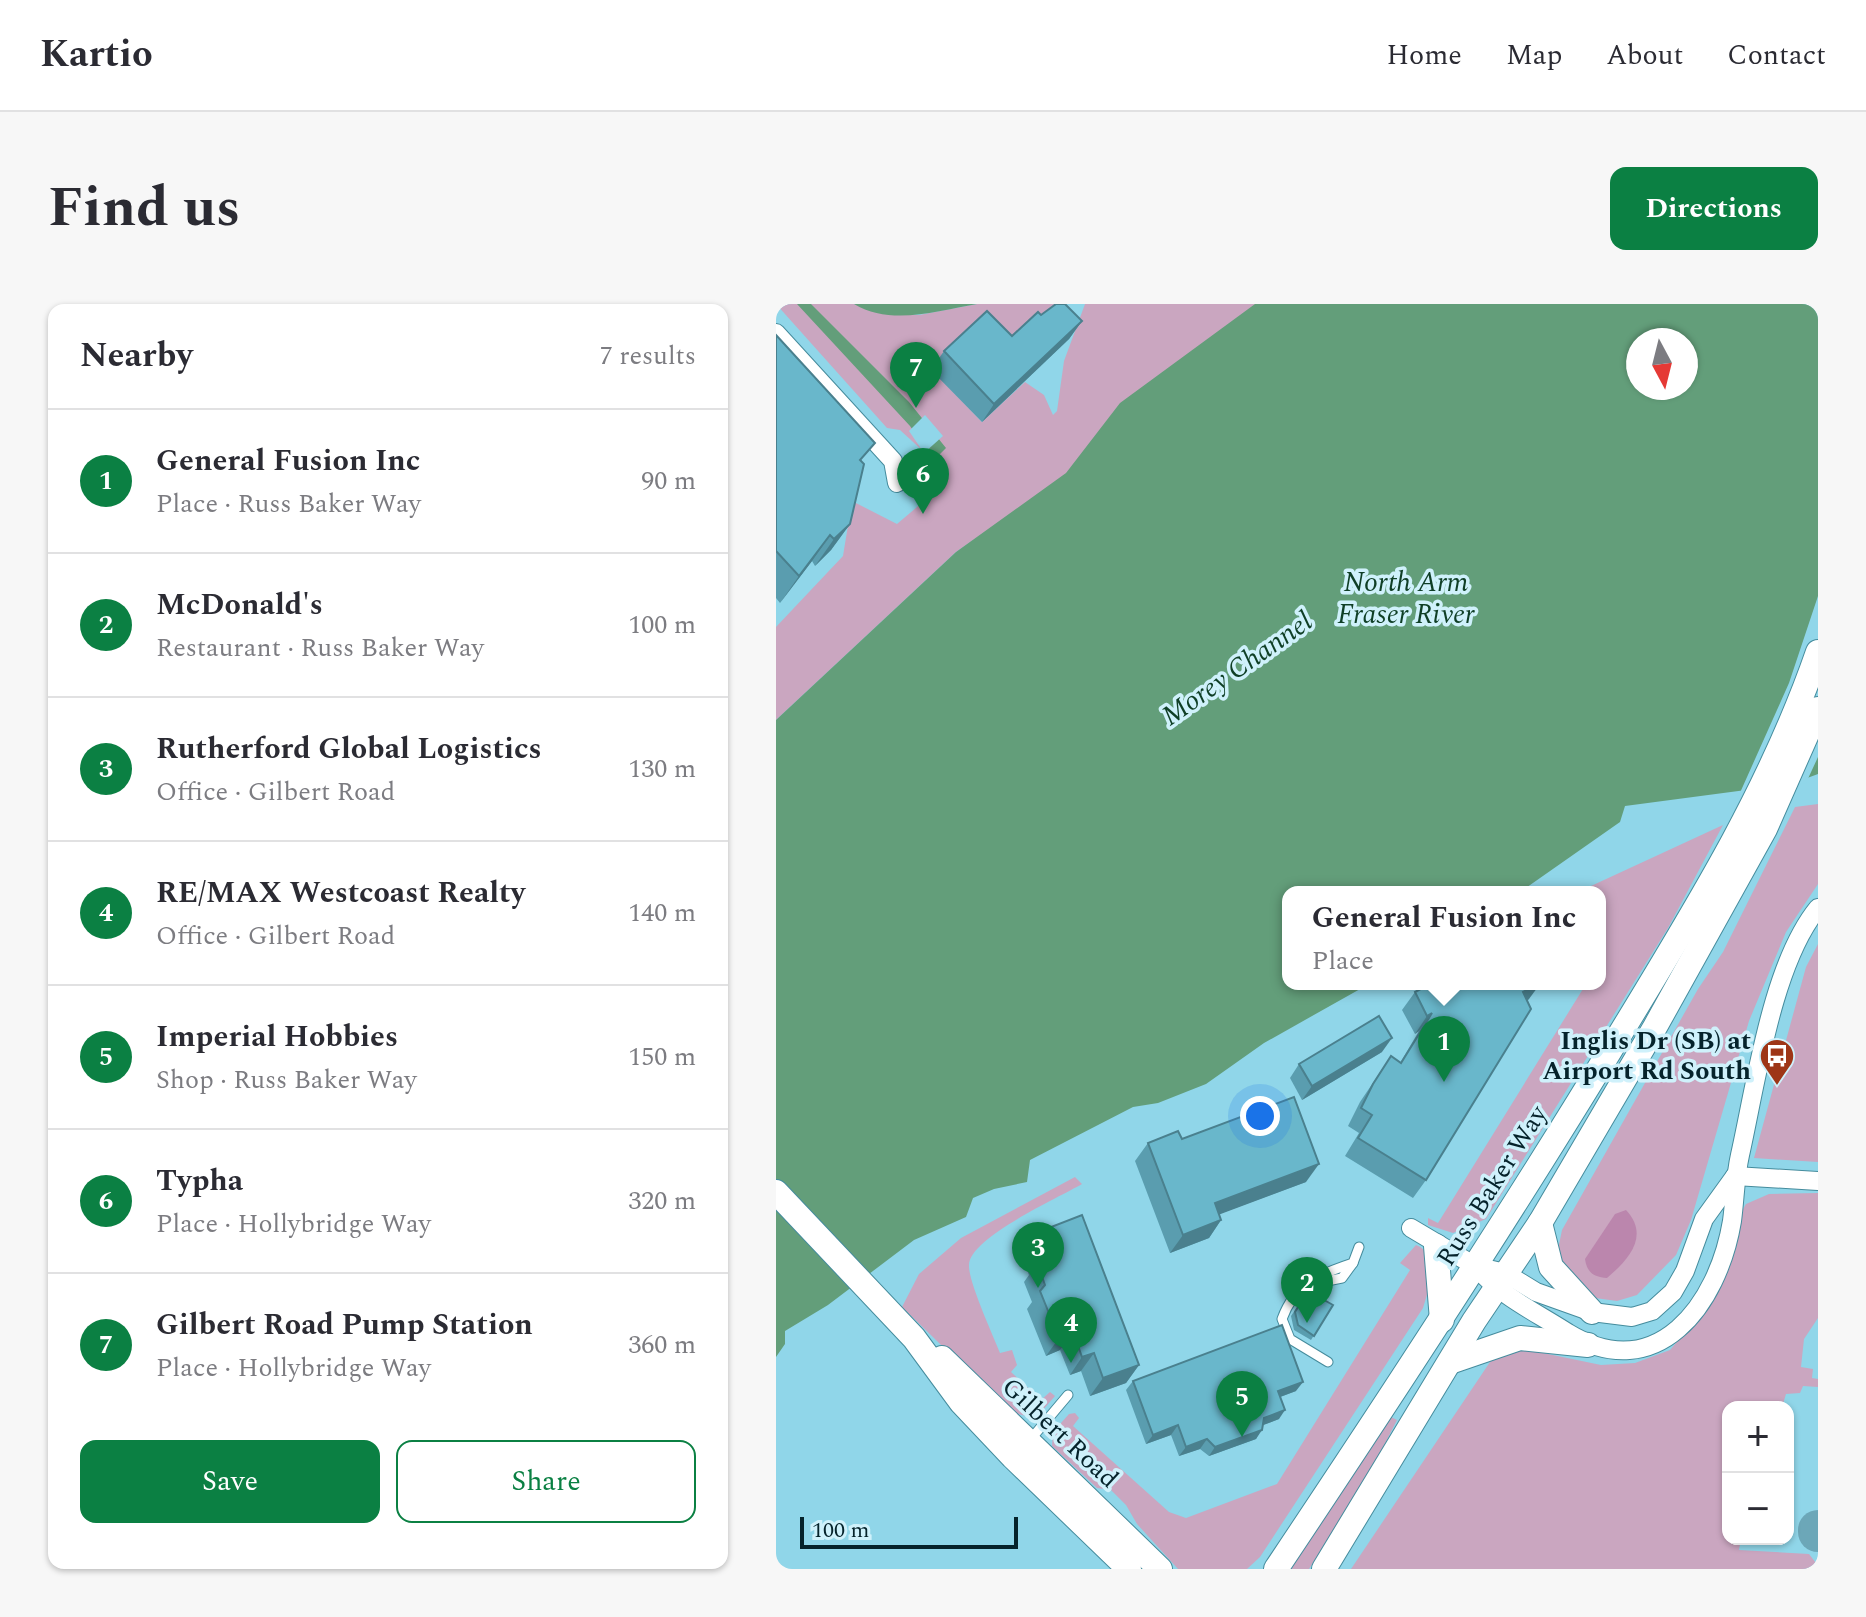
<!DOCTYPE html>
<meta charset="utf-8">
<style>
:root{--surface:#fff;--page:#f7f7f7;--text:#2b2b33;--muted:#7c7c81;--line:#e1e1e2;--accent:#0b8043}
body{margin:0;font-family:Spectral,serif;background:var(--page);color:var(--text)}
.controls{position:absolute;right:24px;bottom:24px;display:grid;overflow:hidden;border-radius:16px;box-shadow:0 2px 6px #0004}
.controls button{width:72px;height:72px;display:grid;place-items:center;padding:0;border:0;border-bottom:2px solid var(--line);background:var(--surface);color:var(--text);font:40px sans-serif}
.compass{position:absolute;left:850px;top:24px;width:72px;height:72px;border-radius:50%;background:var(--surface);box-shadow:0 2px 6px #0004;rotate:173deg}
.scale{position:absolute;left:24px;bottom:20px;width:218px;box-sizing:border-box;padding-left:8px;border:4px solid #05232b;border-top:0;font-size:22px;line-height:28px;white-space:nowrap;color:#05232b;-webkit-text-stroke:6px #cff1fb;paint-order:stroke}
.you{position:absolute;left:484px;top:812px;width:28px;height:28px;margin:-20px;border:6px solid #fff;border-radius:50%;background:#1a73e8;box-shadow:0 0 0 12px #1a73e833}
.badge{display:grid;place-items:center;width:52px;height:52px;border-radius:50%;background:var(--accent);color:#fff;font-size:26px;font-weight:700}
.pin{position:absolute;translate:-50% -66px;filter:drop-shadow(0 2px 4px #0008)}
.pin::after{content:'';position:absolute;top:42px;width:28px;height:24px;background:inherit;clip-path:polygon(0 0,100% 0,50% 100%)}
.popup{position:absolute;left:506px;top:582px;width:324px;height:104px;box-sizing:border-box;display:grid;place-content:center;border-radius:16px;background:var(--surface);filter:drop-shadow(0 2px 6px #0005);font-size:26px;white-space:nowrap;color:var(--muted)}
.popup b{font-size:30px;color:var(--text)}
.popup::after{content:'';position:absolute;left:50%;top:100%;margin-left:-16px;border:16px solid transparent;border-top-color:var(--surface)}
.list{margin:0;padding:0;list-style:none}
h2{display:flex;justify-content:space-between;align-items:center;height:104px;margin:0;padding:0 32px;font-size:34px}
h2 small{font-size:26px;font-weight:400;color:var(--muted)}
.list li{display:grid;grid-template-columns:52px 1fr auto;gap:24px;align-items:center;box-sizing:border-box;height:144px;padding:0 32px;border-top:2px solid var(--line)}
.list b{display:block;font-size:30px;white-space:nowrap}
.list p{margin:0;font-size:26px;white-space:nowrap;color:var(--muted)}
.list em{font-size:26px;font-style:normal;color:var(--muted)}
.actions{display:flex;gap:16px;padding:24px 32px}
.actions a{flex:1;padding:18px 0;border:2px solid var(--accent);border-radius:16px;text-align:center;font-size:28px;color:var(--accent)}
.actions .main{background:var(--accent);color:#fff}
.map{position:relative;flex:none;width:1042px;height:1265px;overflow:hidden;border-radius:16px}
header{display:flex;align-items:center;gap:48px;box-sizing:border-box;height:112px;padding:0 40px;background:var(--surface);border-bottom:2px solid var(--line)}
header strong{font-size:38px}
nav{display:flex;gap:44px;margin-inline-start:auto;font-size:28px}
.intro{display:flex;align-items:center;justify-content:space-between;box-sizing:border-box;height:192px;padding:0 48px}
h1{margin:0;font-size:56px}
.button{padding:20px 36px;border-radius:16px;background:var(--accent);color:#fff;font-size:28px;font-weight:700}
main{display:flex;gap:48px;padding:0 48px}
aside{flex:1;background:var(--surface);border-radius:16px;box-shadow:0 2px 6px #0004}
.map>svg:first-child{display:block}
.green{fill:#caa6c0}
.forest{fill:#bb86ad}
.water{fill:#639e7a;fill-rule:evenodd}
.pier{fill:#90d6e9}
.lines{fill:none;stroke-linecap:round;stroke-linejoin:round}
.taxiway{stroke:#6ca7b8;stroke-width:40}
.service-casing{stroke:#458c9d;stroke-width:11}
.minor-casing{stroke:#458c9d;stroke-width:20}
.secondary-casing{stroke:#458c9d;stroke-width:26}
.service{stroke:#fff;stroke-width:9}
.minor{stroke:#fff;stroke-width:18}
.secondary{stroke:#fff;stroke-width:24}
.wall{fill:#5a9daf}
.shaded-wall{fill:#4a808e}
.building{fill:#69b7cb;stroke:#4a808e;stroke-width:2}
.labels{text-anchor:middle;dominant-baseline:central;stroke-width:7;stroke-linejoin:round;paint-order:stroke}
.poi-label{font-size:26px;font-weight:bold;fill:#05232b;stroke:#cff1fb;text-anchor:end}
.street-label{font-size:26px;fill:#05232b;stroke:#cff1fb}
.water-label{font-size:28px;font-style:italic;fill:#0f3f26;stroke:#cff1fb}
</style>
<header>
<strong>Kartio</strong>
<nav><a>Home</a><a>Map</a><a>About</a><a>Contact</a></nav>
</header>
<div class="intro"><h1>Find us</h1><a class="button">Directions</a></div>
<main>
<aside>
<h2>Nearby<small>7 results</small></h2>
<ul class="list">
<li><span class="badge">1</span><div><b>General Fusion Inc</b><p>Place · Russ Baker Way</p></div><em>90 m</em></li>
<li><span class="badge">2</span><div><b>McDonald's</b><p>Restaurant · Russ Baker Way</p></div><em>100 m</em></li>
<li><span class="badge">3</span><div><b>Rutherford Global Logistics</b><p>Office · Gilbert Road</p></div><em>130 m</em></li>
<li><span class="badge">4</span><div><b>RE/MAX Westcoast Realty</b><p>Office · Gilbert Road</p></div><em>140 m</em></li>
<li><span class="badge">5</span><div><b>Imperial Hobbies</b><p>Shop · Russ Baker Way</p></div><em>150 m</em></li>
<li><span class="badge">6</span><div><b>Typha</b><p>Place · Hollybridge Way</p></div><em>320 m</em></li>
<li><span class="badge">7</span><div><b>Gilbert Road Pump Station</b><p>Place · Hollybridge Way</p></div><em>360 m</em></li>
</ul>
<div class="actions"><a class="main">Save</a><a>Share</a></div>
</aside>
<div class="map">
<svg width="1042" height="1265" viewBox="0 0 1042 1265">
<rect width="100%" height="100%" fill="#90d6e9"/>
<!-- green -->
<g class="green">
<path d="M0 0H78L109 10 143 11 201 0H284L223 50 155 65 206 118 249 78 268 91 277 111 281 107 288 57 309 0H537L180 248 0 416V323L67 252 76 197 121 220 154 192C158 169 145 160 148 148L124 126 111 124Z"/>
<polygon points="1042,500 1042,580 1010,628 973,717 915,916 900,951 861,991 841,997 819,994 794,976 781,950 786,926 922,685 947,648 1019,503"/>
<polygon points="947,521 892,624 710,915 677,929 652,921 652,914 662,919 810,680 824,680 824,657 830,646 824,642 824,588 802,588"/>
<polygon points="1042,640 1042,858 978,854 1030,663"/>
<path d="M299 873 306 880C282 894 193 934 193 961 192 977 217 1031 224 1049L236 1046 241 1061 235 1068 265 1096 274 1088 279 1092C262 1112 258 1118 231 1105L126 1003 143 970 185 934Z"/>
<polygon points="1042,889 1042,1014 1028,1035 1025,1063 1037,1065 1036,1074 1042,1075 1042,1083 1027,1082 1024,1089 1010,1090 1006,1103 952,1103 952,1235 965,1235 963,1246 1033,1250 1040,1259 1040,1265 575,1265 714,1058 728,1048 748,1045 825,1061 859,1059 894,1046 933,1000 960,917 970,900 993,890"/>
<path d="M640 941C664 950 653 985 647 1004L484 1253 471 1265H402L361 1220 350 1201 335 1186 321 1184 276 1142 277 1128 293 1110 299 1109 303 1114 297 1122 393 1208 410 1214 501 1180 634 966 624 959Z"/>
<polygon points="615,1113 621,1116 594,1169 533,1265 514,1265"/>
</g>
<!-- forest -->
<path class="forest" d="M850 906C874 932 853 955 831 974 818 973 811 969 809 955L839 910Z"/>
<!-- water -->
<g class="water">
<polygon points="21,0 35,0 133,98 170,144 158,156 134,122"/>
<path d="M78 0H201C161 7 115 22 78 0Z"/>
<path d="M479 0H1042V470L1015 480 849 502 844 518 744 588H512V680H593L488 739 430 780 382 799 357 803 254 856 251 878 218 885 197 894 190 913 138 936 52 1001 9 1027V1040L0 1053V416L180 248 290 169 344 99ZM862 36H910V84H862Z"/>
</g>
<!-- pier -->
<g class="pier">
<polygon points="149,111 167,132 148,149 133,127"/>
<polygon points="1042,292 1042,453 1030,479 963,491 1013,379"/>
</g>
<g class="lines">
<!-- taxiway -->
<polyline class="taxiway" points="1042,1226 1042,1228"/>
<defs>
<g id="service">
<polyline points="526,982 566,974 577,959"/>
<path d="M552 1058 514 1035 506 1015C519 979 544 970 577 959L583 943"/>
<polyline points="254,1136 292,1091"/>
</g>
<g id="minor">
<polyline points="0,29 117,157 121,179"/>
<polyline points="959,872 1042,877"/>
<polyline points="635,924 699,962 729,969 760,988 816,1008 856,1013 876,1007 897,988 909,967 928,915 959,872"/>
<path d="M699 962C726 993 758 1007 792 1029 881 1083 942 1001 956 917 959 895 959 873 964 851 980 780 996 660 1042 604"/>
</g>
<g id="secondary">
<polyline points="0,888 138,1034 185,1098 237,1153 353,1265"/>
<polyline points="764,919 775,963 816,1008"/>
<polyline points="660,942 666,1016"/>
<polyline points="166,1054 384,1265"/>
<polyline points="677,1057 744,1034 812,1041"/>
<path d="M500 1265C617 1090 732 915 841 735 917 610 994 487 1042 348"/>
<polyline points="548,1265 698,1017 764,919 879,723 989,525 1042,405"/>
</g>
</defs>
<!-- service casing -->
<use href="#service" class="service-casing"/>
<!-- minor casing -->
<use href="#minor" class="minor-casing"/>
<!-- secondary casing -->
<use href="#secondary" class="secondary-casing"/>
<!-- service -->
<use href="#service" class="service"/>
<!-- minor -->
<use href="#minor" class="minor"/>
<!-- secondary -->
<use href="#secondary" class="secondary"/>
</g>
<!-- wall -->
<g class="wall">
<polygon points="265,11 306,17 293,35 206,118 155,66 168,47 236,32"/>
<polygon points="0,31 86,157 74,220 55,246 39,262 36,257 4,299 0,294"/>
<polygon points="639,688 753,695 751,697 650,876 637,894 569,852 583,829 572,822 584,798 615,752 624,759 643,727 639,730 626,706"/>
<polygon points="606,748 526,796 514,774 523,760"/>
<polygon points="406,835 530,878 443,910 445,916 433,934 394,949 359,857 372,839"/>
<polygon points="257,930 363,1061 350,1079 314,1092 305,1067 294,1071 284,1046 270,1052 251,1005 256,998 248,978 253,971 244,948"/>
<polygon points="532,987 557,1001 535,1036 518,1026 515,1012"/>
<polygon points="357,1077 520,1087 504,1093 503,1115 487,1121 480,1135 433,1152 424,1145 403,1152 395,1131 370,1140 350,1086"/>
</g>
<!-- shaded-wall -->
<g class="shaded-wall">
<polygon points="306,17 293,35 206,118 218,100"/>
<polygon points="74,220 55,246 39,262 58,235"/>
<polygon points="54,231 36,257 4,299 23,272"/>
<polygon points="761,680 764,680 753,695 734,706 747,688"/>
<polygon points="656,709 643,727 639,730 651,712"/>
<polygon points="616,734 606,748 526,796 536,782"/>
<polygon points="543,860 530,878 426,917 439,899"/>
<polygon points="445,916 433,934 394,949 407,931"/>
<polygon points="297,1028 284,1046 270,1052 283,1034"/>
<polygon points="318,1049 305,1067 294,1071 306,1053"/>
<polygon points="363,1061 350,1079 314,1092 327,1074"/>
<polygon points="527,1078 520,1087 496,1096 502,1087"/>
<polygon points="509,1106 503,1115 482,1123 488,1114"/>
<polygon points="402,1121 395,1131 370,1140 377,1131"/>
<polygon points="486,1126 480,1135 433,1152 439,1143"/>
<polygon points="431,1135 424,1145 403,1152 410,1143"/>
</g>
<!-- building -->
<g class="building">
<polygon points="280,0 289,0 306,17 218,100 168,47 211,7 236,32 262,8 265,11"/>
<polygon points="0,31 99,139 84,156 88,160 74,220 58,235 54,231 23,272 0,247"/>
<polygon points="654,680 761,680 747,688 755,705 650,876 582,834 596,811 585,804 597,780 615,752 625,759 656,709 651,712 639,688"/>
<polygon points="603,712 616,734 536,782 523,760"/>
<polygon points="518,793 543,860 439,899 445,916 407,931 372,839 402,827 406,835"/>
<polygon points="306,911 363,1061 327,1074 318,1049 306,1053 297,1028 283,1034 264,987 269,981 261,959 267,954 257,930"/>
<polygon points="532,987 557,1001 538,1032 522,1021 519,1008"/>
<polygon points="506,1021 527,1078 502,1087 509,1106 488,1114 486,1126 439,1143 431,1135 410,1143 402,1121 377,1131 357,1077"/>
</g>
<!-- icons -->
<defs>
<symbol id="bus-pin" viewBox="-11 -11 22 30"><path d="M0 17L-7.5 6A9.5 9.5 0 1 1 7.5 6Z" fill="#9e3617" stroke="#cff1fb"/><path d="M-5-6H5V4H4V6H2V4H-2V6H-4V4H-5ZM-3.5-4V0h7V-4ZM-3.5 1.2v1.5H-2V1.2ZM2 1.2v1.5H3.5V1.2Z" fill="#fff"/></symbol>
</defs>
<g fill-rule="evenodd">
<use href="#bus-pin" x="981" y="732" width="40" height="54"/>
</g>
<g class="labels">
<!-- poi labels -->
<g class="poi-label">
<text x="975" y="737">Inglis Dr (SB) at<tspan x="975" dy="30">Airport Rd South</tspan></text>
</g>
<!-- street labels -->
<g class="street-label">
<text transform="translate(716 882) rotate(-58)">Russ Baker Way</text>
<text transform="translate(284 1129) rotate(43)">Gilbert Road</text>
</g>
<!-- water labels -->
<g class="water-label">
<text x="630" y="278">North Arm<tspan x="630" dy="32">Fraser River</tspan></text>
<text transform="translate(461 365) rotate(-35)">Morey Channel</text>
</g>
</g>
</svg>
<div class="controls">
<button>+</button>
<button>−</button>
</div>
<svg class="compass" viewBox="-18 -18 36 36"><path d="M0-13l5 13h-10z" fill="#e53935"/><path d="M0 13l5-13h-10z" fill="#7c7c81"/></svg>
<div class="scale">100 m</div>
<div class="you"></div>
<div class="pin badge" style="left:668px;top:778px">1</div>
<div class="popup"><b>General Fusion Inc</b>Place</div>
<div class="pin badge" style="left:531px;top:1019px">2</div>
<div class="pin badge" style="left:262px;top:984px">3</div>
<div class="pin badge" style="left:295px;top:1059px">4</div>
<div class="pin badge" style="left:466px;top:1133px">5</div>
<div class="pin badge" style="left:147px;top:210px">6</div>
<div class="pin badge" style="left:140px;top:104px">7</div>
</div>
</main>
